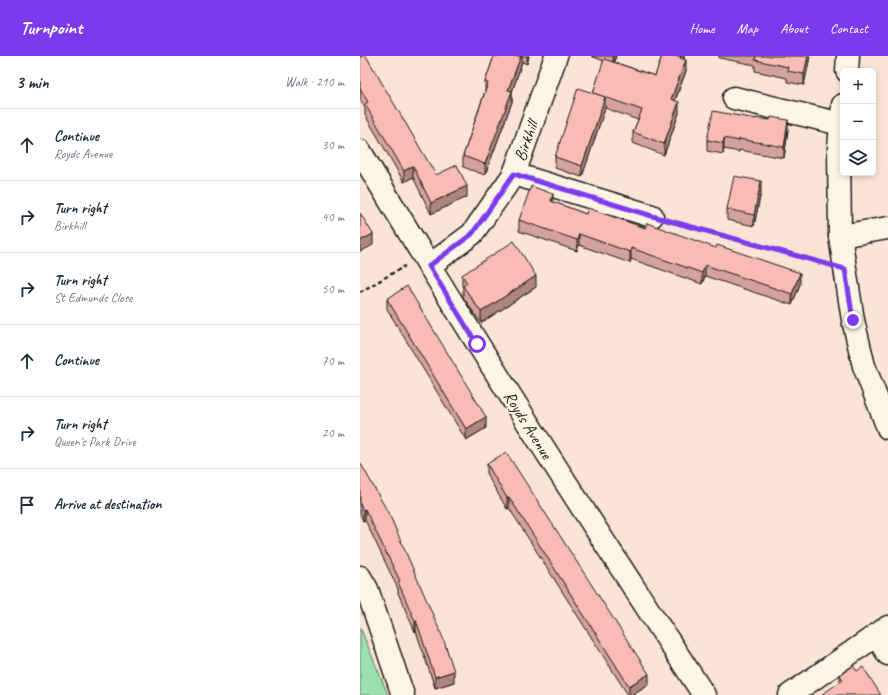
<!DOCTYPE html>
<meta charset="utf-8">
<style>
:root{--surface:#fff;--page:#f6f6f7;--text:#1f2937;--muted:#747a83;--line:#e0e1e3;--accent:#7c3aed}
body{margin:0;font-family:Caveat,sans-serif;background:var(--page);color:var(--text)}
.controls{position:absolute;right:12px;top:12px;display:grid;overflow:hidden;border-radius:6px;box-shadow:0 2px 6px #0003}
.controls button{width:36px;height:36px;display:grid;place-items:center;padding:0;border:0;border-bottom:1px solid var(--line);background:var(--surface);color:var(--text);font:20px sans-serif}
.stop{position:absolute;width:12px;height:12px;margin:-9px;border:3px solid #7c3aed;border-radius:50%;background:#fff}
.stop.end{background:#7c3aed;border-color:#fff;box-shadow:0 1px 4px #0008}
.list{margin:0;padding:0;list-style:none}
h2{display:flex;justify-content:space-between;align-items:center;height:52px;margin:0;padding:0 16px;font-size:17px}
h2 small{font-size:13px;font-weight:400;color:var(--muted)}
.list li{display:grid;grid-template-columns:26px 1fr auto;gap:12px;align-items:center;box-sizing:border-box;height:72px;padding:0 16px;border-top:1px solid var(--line)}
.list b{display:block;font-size:15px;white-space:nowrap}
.list p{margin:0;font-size:13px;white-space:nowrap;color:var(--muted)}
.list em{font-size:13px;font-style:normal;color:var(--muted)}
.icon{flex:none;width:22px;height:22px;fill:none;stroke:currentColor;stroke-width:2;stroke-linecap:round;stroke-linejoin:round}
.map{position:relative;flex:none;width:528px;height:639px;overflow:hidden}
header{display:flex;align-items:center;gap:24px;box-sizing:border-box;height:56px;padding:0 20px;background:var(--accent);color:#fff}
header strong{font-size:19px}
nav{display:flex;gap:22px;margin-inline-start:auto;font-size:14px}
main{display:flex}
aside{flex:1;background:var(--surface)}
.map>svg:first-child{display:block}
.green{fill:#9be1af;stroke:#5c7e66}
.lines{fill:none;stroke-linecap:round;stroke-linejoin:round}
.street-casing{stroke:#1c1c1c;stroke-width:25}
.secondary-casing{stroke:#1c1c1c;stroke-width:25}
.path{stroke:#1c1c1c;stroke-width:2.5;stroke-dasharray:4 3;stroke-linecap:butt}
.street{stroke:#fcf5e5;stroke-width:22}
.secondary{stroke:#fcf5e5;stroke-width:22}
.wall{fill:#d5a29b;stroke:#1c1c1c}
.shaded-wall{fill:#ae847e;stroke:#1c1c1c}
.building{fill:#f8bcb4;stroke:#1c1c1c}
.route{stroke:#7c3aed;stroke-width:5}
.labels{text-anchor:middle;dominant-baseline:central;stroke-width:4;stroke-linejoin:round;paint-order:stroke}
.street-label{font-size:17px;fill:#1c1c1c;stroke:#fcf5e5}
</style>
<header>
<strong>Turnpoint</strong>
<nav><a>Home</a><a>Map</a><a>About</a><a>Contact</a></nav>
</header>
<main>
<aside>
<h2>3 min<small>Walk · 210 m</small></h2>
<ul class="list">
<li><svg class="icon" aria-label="ahead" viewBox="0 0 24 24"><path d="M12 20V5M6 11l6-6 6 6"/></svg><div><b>Continue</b><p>Royds Avenue</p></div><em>30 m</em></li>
<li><svg class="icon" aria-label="right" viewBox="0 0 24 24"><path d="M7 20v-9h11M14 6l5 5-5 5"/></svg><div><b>Turn right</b><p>Birkhill</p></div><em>40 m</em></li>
<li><svg class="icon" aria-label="right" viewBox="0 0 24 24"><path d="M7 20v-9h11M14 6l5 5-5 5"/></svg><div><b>Turn right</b><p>St Edmunds Close</p></div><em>50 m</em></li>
<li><svg class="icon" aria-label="ahead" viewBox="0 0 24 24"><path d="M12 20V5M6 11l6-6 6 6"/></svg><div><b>Continue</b></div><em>70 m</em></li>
<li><svg class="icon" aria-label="right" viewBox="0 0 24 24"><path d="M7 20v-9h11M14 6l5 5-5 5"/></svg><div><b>Turn right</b><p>Queen's Park Drive</p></div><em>20 m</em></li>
<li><svg class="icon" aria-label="arrive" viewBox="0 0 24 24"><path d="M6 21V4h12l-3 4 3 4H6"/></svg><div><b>Arrive at destination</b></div></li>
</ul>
</aside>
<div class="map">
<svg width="528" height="639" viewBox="0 0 528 639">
<rect width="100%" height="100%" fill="#fbe4d6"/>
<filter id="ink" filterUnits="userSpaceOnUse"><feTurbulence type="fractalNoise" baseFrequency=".025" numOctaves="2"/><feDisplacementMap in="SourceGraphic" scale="8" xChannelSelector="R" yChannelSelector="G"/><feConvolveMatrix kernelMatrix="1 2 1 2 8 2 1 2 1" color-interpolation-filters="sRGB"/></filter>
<g filter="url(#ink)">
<!-- green -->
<polygon class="green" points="0,571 28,639 0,639"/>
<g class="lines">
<defs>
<g id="street">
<polyline points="374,42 481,68"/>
<path d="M0 95C110 280 226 459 344 639"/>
<polyline points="154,118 292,160"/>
<polyline points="480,180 528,172"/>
<polyline points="69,210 112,178 154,118 196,0"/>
<polyline points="0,521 7,533 43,639"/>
<polyline points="516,579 528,598"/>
<polyline points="430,639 528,571"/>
</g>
<g id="secondary">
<polyline points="487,15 488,0"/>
<polyline points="483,49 479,91 480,180 493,264 504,310 528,372"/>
</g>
</defs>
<!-- street casing -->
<use href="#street" class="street-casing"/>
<!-- secondary casing -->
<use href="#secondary" class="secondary-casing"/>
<!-- path -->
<g class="path">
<polyline points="312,166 464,207"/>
<polyline points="0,236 45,210"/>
</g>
<!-- street -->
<use href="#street" class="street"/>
<!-- secondary -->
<use href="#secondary" class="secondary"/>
</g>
<!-- wall -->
<g class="wall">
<polygon points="0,0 76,119 107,141 71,158 53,121 44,126 5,59 5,52 0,43"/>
<polygon points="134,0 169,0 167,8 162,6 152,36 152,46 125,119 103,111 103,100 125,35 125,26"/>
<polygon points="231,0 256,0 254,6 295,20 302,0 325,0 324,3 326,15 315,45 319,57 304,99 273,87 273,76 278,64 245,52 222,121 195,112 195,101 233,37 244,5"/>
<polygon points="359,0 450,0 444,29 427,26 427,22 395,15 395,9 359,2"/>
<polygon points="428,74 424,102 379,94 379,96 364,93 363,98 347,95 347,84"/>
<polygon points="401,136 394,170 367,164 367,153"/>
<polygon points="193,146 226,158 440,228 432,249 345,220 342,228 271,203 270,207 219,189 217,195 159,175 159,164"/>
<polygon points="102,219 176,231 121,267 103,241 103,232 102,230"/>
<polygon points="27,243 126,372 106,384 27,253"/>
<polygon points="0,406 94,626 75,632 56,575 55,576 38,537 38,533 5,464 3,465 0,458"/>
<polygon points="127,408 289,628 271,639 268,639 149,452 147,453 127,419"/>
<polygon points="497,615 480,627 480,619"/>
</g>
<!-- shaded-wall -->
<g class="shaded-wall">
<polygon points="161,0 162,0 162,6 152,36 152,46 125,119 125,108 148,34"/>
<polygon points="167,0 169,0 167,8"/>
<polygon points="253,0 256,0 253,8"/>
<polygon points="321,0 325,0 320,13 320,2"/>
<polygon points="448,0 450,0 444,29 444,18"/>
<polygon points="326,4 326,15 311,54 311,43"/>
<polygon points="245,41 245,52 222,121 222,110"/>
<polygon points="319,46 319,57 304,99 304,88"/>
<polygon points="428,64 428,74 424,102 424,91"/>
<polygon points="364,82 364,93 363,98 363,87"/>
<polygon points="53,110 53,121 44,126 44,115"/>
<polygon points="401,125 401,136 394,170 394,159"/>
<polygon points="107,130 107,141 71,158 71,147"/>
<polygon points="193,138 193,149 191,145"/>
<polygon points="13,178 13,189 0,196 0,185"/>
<polygon points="219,178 219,189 217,195 217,184"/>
<polygon points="271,192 271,203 270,207 270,196"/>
<polygon points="345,209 345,220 342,228 342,217"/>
<polygon points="440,217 440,228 432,249 432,238"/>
<polygon points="176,220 176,231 121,267 121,256"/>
<polygon points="126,361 126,372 106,384 106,373"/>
<polygon points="149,441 149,452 147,453 147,442"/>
<polygon points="5,453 5,464 3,465 3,454"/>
<polygon points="56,564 56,575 55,576 55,565"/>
<polygon points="94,615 94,626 75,632 75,621"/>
<polygon points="289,618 289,628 271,639 269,639 269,630"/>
</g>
<!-- building -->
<g class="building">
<polygon points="0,0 6,0 76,119 97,109 107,130 71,147 53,110 44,115 5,48 8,46 0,32"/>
<polygon points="134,0 161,0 148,34 152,35 125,108 103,100 128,27 125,26"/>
<polygon points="302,0 321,0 320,2 326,4 311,43 319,46 304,88 273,76 282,54 233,37 244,3 295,20"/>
<polygon points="396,0 448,0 444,18 427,15 428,11 395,4"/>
<polygon points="218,32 245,41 222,110 195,101"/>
<polygon points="353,55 396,63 396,62 410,64 411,61 428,64 424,91 379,83 379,85 364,82 363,87 347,84"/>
<polygon points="374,120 401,125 394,159 367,153"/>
<polygon points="171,130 193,138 191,145 226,158 228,152 285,172 287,167 356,192 357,189 440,217 432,238 345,209 342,217 271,192 270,196 219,178 217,184 159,164"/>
<polygon points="0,157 13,178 0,185"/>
<polygon points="154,185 176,220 121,256 103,230 107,227 102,219"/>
<polygon points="47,230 126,361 106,373 27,243"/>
<polygon points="146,396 289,618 269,630 149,441 147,442 127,408"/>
<polygon points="0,406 30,460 83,582 94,615 75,621 56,564 55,565 38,526 40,525 5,453 3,454 0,448"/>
<polygon points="493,610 497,615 503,611 521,639 461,639 483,624 480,619"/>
</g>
</g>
<g class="lines" filter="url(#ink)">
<!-- route -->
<polyline class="route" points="117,288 69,210 112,178 154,118 292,160 485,213 493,264"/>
</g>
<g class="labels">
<!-- street labels -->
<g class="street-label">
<text transform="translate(166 85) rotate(-70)">Birkhill</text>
<text transform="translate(168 369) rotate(58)">Royds Avenue</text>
</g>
</g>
</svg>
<div class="controls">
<button>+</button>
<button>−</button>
<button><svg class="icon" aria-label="layers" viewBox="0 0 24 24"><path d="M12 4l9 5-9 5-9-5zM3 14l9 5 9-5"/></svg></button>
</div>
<div class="stop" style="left:117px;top:288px"></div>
<div class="stop end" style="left:493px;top:264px"></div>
</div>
</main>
